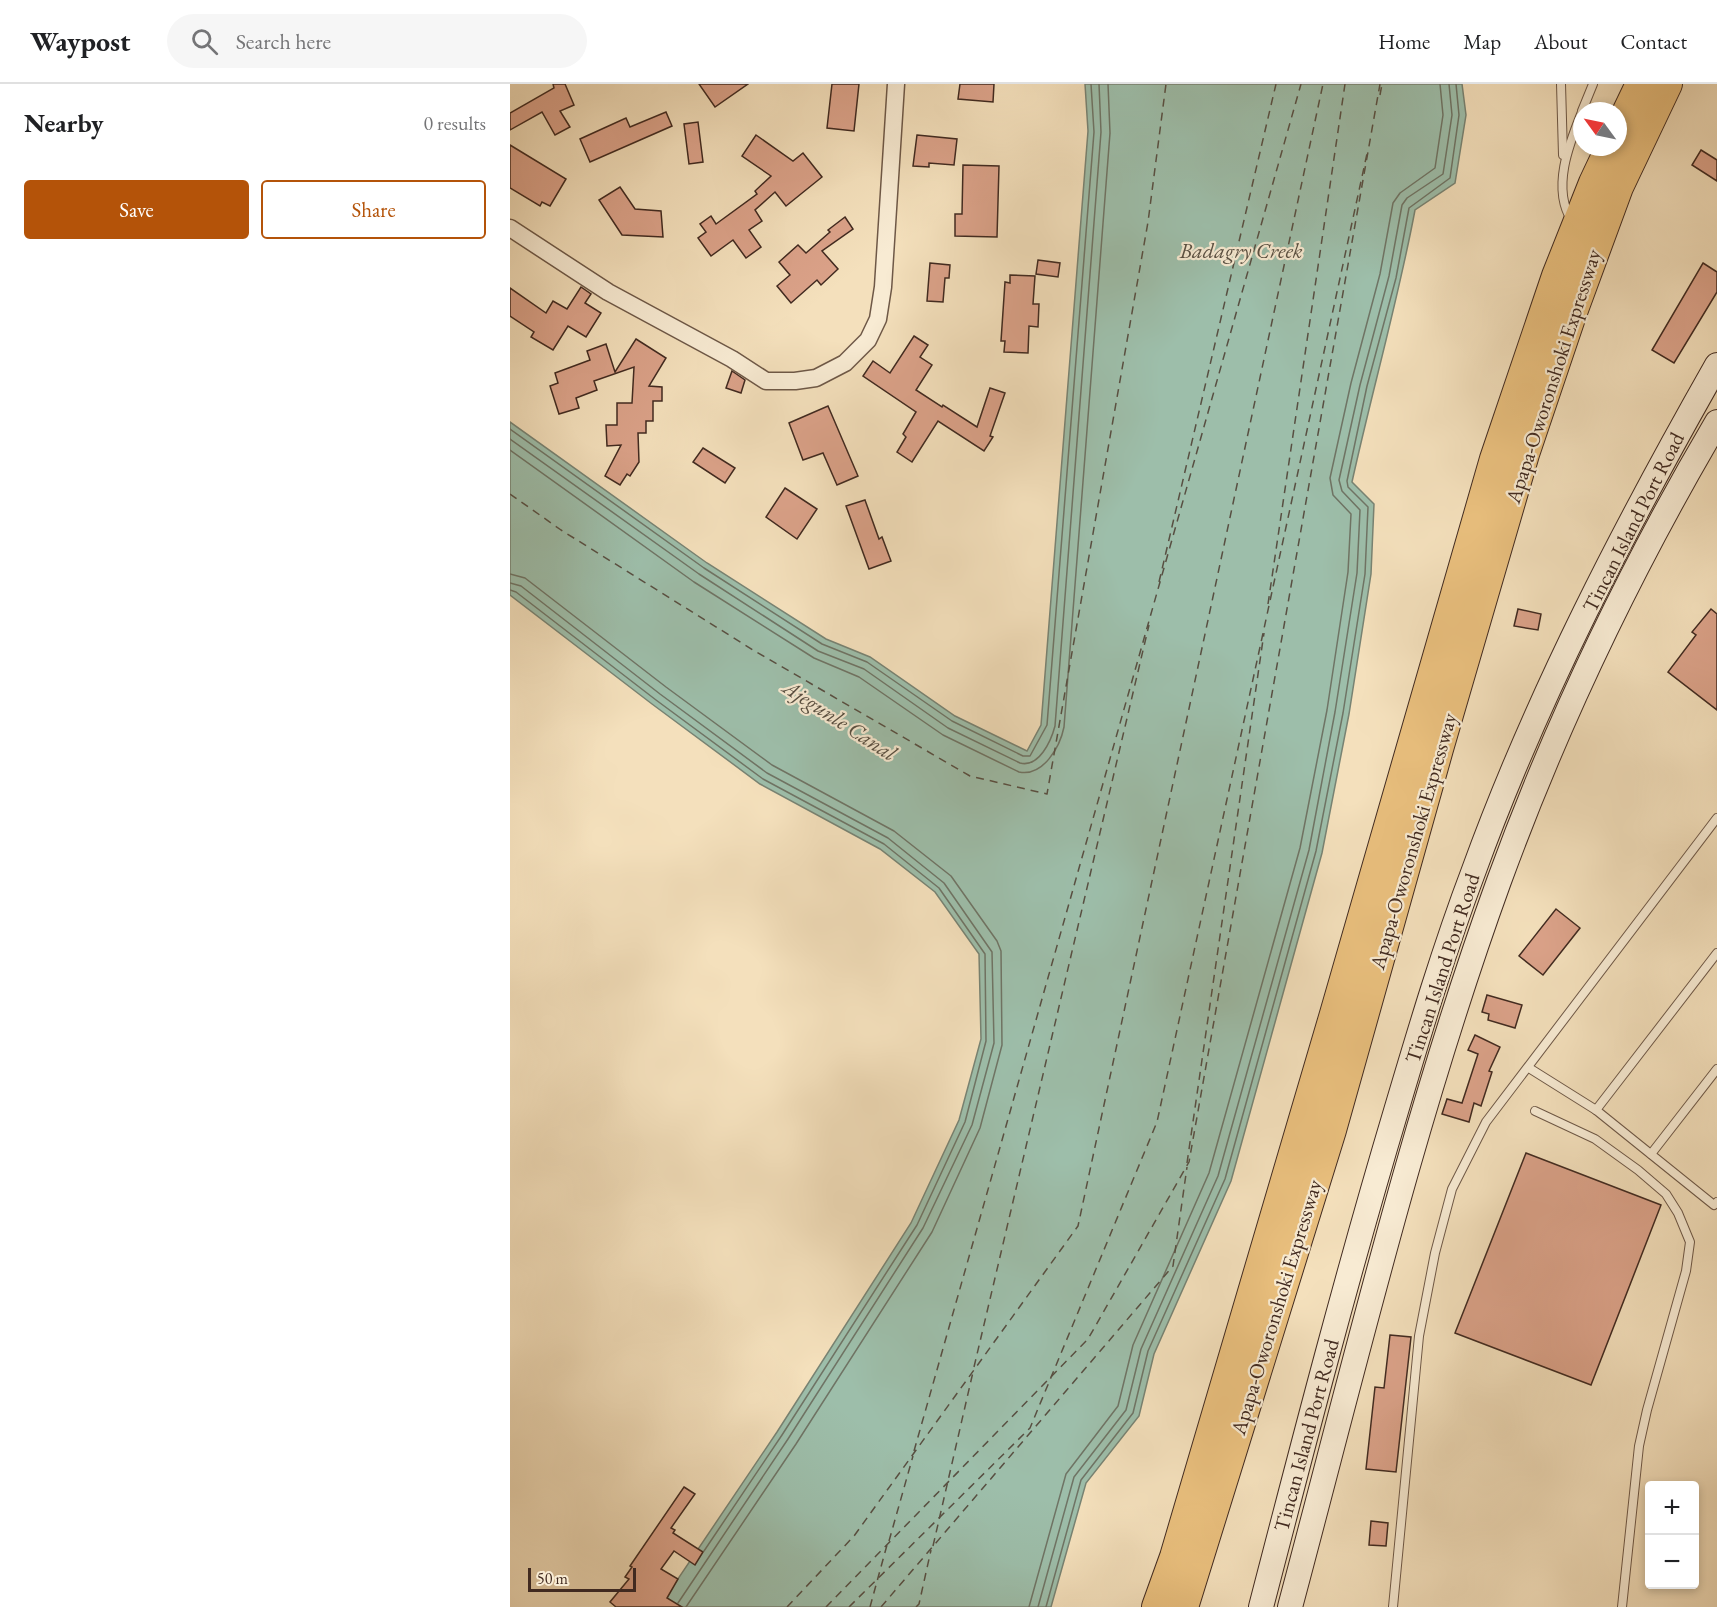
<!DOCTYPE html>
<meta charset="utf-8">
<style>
:root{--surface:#fff;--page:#f6f6f6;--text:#202124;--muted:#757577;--line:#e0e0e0;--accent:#b45309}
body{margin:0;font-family:"EB Garamond",serif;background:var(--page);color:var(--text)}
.controls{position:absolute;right:18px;bottom:18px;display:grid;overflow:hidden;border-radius:6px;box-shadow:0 3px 9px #0003}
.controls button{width:54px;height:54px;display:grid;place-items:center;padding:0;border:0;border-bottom:2px solid var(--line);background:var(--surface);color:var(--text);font:30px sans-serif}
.compass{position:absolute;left:1063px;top:18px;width:54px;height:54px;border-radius:50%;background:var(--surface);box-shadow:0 3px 9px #0003;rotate:303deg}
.scale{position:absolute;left:18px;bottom:15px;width:108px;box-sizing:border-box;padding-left:6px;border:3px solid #412a20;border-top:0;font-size:16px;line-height:21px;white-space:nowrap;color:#412a20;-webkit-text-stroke:4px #f8ebd3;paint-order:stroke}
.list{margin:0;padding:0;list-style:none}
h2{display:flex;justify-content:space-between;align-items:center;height:78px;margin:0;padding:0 24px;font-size:26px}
h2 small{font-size:20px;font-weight:400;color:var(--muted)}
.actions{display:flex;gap:12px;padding:18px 24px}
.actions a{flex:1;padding:14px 0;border:2px solid var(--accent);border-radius:6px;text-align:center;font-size:21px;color:var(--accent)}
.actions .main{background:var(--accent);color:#fff}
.icon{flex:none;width:33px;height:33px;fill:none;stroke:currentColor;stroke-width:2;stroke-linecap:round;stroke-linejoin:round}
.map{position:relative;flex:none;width:1207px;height:1523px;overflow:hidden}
header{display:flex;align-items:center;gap:36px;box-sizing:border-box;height:84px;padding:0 30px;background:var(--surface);border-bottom:2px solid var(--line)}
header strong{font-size:28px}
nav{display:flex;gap:33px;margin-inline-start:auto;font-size:21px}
.search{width:420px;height:54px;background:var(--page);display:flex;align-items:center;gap:15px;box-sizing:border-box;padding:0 21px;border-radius:33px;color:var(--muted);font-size:22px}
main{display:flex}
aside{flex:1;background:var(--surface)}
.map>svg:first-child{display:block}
.water{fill:#9dbeaa;stroke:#788373;stroke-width:1.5}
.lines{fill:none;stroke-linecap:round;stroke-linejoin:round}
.shore{stroke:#6f7465;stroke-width:1.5}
.ferry{stroke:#584f42;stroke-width:1.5;stroke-dasharray:8 6;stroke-linecap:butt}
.building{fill:#dba289;stroke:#412a20;stroke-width:1.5}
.lane-casing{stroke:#6e5847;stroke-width:10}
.street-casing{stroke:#6e5847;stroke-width:19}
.secondary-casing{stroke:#412a20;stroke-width:26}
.highway-casing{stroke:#412a20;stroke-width:32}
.lane{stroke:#f8ebd3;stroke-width:8}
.street{stroke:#f8ebd3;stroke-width:16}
.secondary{stroke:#f8ebd3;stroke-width:24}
.highway{stroke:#eac07e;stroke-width:30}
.labels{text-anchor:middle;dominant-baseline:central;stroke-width:4.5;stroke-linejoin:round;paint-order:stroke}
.street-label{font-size:21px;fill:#412a20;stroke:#f8ebd3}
.water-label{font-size:22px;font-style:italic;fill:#584f42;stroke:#f8ebd3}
</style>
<header>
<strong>Waypost</strong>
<div class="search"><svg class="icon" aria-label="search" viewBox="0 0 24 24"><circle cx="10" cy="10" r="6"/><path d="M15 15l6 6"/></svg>Search here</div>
<nav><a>Home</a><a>Map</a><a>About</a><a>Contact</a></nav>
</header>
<main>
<aside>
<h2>Nearby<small>0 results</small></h2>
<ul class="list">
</ul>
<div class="actions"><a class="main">Save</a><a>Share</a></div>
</aside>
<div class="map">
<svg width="1207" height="1523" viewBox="0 0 1207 1523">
<rect width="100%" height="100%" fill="#f4e0bc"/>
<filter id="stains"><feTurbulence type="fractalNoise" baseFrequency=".00333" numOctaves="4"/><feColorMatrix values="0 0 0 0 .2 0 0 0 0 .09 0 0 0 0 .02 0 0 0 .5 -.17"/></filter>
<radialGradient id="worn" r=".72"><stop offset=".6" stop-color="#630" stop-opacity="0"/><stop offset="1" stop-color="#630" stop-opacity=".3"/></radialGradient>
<!-- water -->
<path class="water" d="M575 0H952L956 31 945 99 905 126C888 217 862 307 842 398L864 420 861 490 839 630 812 769 721 1097 644 1270 629 1332 576 1399 541 1523H149L267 1348 401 1139 449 1036 471 955 469 870 425 808 370 765 250 700 142 620 0 511V338L197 479 316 555 360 573 445 632 517 667 531 641 578 47Z"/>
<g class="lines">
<!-- shore -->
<g class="shore">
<polyline points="0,345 194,484 312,560 357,578 442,637 513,672 520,672 537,641 584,48 581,0"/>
<path d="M0 355 189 490 308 567 354 585 438 644 510 679C529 684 541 657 545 642L591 48 589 0"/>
<path d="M0 366 184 498 304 574 349 593 433 651 509 688C533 693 550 663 554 643L600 49 598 0"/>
<polyline points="0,490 15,494 156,603 262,681 384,747 441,792 487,857 491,867 492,961 470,1044 422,1148 286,1360 176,1523"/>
<polyline points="0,499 11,502 150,610 257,689 378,754 434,799 482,868 484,959 462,1041 413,1144 278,1355 168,1519"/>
<polyline points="0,506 6,508 146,616 253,695 374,760 429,804 475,870 476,957 455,1038 407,1141 272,1351 194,1467"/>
<polyline points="519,1523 556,1390 608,1322 623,1261 699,1089 790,764 817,626 838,488 841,430 823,411 820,394 841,299 870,190 883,119 890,109 925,84 933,31 930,0"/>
<polyline points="528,1523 564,1393 616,1326 631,1265 708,1092 799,766 825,628 847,489 850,426 832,407 829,396 850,301 879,192 892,121 897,114 933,90 942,31 939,0"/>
<polyline points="536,1523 571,1396 623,1329 638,1267 715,1095 806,767 833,629 855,490 858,423 838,403 837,397 857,302 886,194 899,124 940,94 949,31 946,0"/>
</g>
<!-- ferry -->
<g class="ferry">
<polyline points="870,11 872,0"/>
<polyline points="0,410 51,446 243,566 460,692 537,710 638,138 656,0"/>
<polyline points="649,498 766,0"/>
<polyline points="758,520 835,0"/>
<polyline points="677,1079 754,549"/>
<polyline points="464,1283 639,541"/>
<polyline points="404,1367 791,0"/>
<polyline points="379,1457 403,1372"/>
<polyline points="423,1462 463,1288"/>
<polyline points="277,1523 344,1452 568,1142 813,0"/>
<polyline points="316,1523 578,1255 679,1078 870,0"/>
<polyline points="339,1523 520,1344 647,1038 858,65"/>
<polyline points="360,1523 377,1461"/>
<polyline points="371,1523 663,1182 677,1083"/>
<polyline points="406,1523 409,1520 421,1466"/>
</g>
</g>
<!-- building -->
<g class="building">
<polygon points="43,0 55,0 64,21 50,27 60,43 45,51 32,28 0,46 0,29 44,4"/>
<polygon points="189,0 238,0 205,23"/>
<polygon points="322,0 349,0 344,47 317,44"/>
<polygon points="450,0 484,0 483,18 448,15"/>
<polygon points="156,28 162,42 80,78 70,55 116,34 120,43"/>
<polygon points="188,38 193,78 179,80 174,40"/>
<polygon points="246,51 283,77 293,69 312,93 276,122 265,108 245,126 252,137 239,146 251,163 236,174 223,156 201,172 188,154 196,148 190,140 201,132 206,140 247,110 245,107 261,92 232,72"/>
<polygon points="407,51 447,55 444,81 419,79 419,83 403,82"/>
<polygon points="0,61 56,95 40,122 32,118 30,122 0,104"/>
<polygon points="1191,66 1207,76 1207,97 1182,81"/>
<polygon points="453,81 489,82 487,153 445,152 445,130 452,130"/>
<polygon points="110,103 125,125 151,127 153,153 112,151 89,116"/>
<polygon points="335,133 343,145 312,167 328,185 311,201 307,196 281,219 267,202 280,191 269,178 288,161 296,169 320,148 318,146"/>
<polygon points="528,176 550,179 548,193 526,190"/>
<polygon points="420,179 440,181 439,194 435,194 433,218 417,217"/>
<polygon points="1193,179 1207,188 1207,208 1164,279 1142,266"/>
<polygon points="500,191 525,192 523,220 529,220 528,243 519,242 518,269 494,268 495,257 491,257 495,198 500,199"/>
<polygon points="71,203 81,210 75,219 91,229 76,253 58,242 43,266 21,253 24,248 0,232 0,204 36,229 43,217 57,225"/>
<polygon points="404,252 418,261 410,273 422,281 406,306 432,323 433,321 467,343 480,304 495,309 480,352 483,353 474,367 428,337 402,378 387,368 396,353 393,350 406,328 353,292 363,277 380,289"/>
<polygon points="126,255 156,274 139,302 152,303 152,317 143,317 143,337 136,337 136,349 128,349 129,378 120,392 117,390 110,401 95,392 111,361 97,362 96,341 107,341 107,319 122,319 124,283 84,297 87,306 66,314 69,324 49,330 40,302 48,299 45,289 80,276 77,267 96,260 105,288"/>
<polygon points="222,287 235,296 231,309 216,304"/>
<polygon points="318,322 348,392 327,401 313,369 293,376 279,339"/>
<polygon points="193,364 225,384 215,399 183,378"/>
<polygon points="275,404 307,425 287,455 256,433"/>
<polygon points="355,416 369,455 372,453 381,477 359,485 336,422"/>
<polygon points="1008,525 1031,530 1028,546 1004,542"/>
<polygon points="1201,525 1207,530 1207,626 1158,588 1186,551 1182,548"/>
<polygon points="1046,825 1070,844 1033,891 1009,872"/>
<polygon points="977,911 1012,921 1005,944 978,936 979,930 972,928"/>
<polygon points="965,951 990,963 979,987 982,988 971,1022 964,1019 959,1038 932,1030 937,1015 952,1019 968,970 958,966"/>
<polygon points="1016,1069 1151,1121 1081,1301 945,1249"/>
<polygon points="880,1251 901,1253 886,1388 856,1385 865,1303 874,1304"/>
<polygon points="174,1403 185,1410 161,1444 165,1446 163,1449 193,1468 185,1481 164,1467 151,1485 168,1495 157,1514 172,1523 106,1523 100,1518 119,1495 115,1493 122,1483 120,1482"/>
<polygon points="861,1437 878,1439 876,1462 859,1461"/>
</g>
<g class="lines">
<defs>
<g id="lane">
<polyline points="1051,0 1053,71"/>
<polyline points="1072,27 1083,0"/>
<path d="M1062 137C1041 105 1059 60 1072 28"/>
<polyline points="1019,984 1086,1026 1204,1121 1207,1118"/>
<polyline points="1086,1026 1207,869"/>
<polyline points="1025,1027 1085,1055 1128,1086 1156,1110 1168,1129 1180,1158 1176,1187 1137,1326 1129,1362 1112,1523"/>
<polyline points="1141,1070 1207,985"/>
<polyline points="883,1523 909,1252 925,1169 942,1105 976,1038 1207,734"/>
</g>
<polyline id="street" points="0,144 98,208 222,275 256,297 285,297 306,294 335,279 358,256 368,235 373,203 386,0"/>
<g id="secondary">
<path d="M751 1523C794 1357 837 1191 886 1027 910 946 934 865 964 786 1028 610 1115 443 1207 281"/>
<path d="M780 1523C845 1280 903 1034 989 797 1047 638 1121 484 1207 338"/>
</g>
<g id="highway">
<polyline points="1108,48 1131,0"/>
<polyline points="647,1523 665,1473 825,930 985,375 1047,192 1084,99 1101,63"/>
<polyline points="673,1523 821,1046 928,665 1014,370 1062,228 1108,103 1157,0"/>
</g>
</defs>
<!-- lane casing -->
<use href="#lane" class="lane-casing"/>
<!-- street casing -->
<use href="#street" class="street-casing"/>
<!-- secondary casing -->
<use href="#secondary" class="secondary-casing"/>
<!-- highway casing -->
<use href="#highway" class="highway-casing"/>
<!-- lane -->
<use href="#lane" class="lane"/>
<!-- street -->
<use href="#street" class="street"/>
<!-- secondary -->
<use href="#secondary" class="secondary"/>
<!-- highway -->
<use href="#highway" class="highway"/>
</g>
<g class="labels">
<!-- street labels -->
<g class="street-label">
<text transform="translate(1043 292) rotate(-72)">Apapa-Oworonshoki Expressway</text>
<text transform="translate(1123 438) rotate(-63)">Tincan Island Port Road</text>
<text transform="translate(903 757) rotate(-74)">Apapa-Oworonshoki Expressway</text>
<text transform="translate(932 884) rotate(-72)">Tincan Island Port Road</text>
<text transform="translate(766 1223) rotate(-73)">Apapa-Oworonshoki Expressway</text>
<text transform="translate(796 1351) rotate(-75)">Tincan Island Port Road</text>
</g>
<!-- water labels -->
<g class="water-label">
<text x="731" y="166">Badagry Creek</text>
<text transform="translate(330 636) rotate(33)">Ajegunle Canal</text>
</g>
</g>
<rect width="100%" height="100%" filter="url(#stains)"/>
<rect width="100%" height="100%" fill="url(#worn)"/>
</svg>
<div class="controls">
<button>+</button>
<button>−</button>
</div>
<svg class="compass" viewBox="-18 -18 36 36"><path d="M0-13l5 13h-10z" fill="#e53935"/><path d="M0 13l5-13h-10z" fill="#757577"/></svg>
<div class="scale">50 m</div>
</div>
</main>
